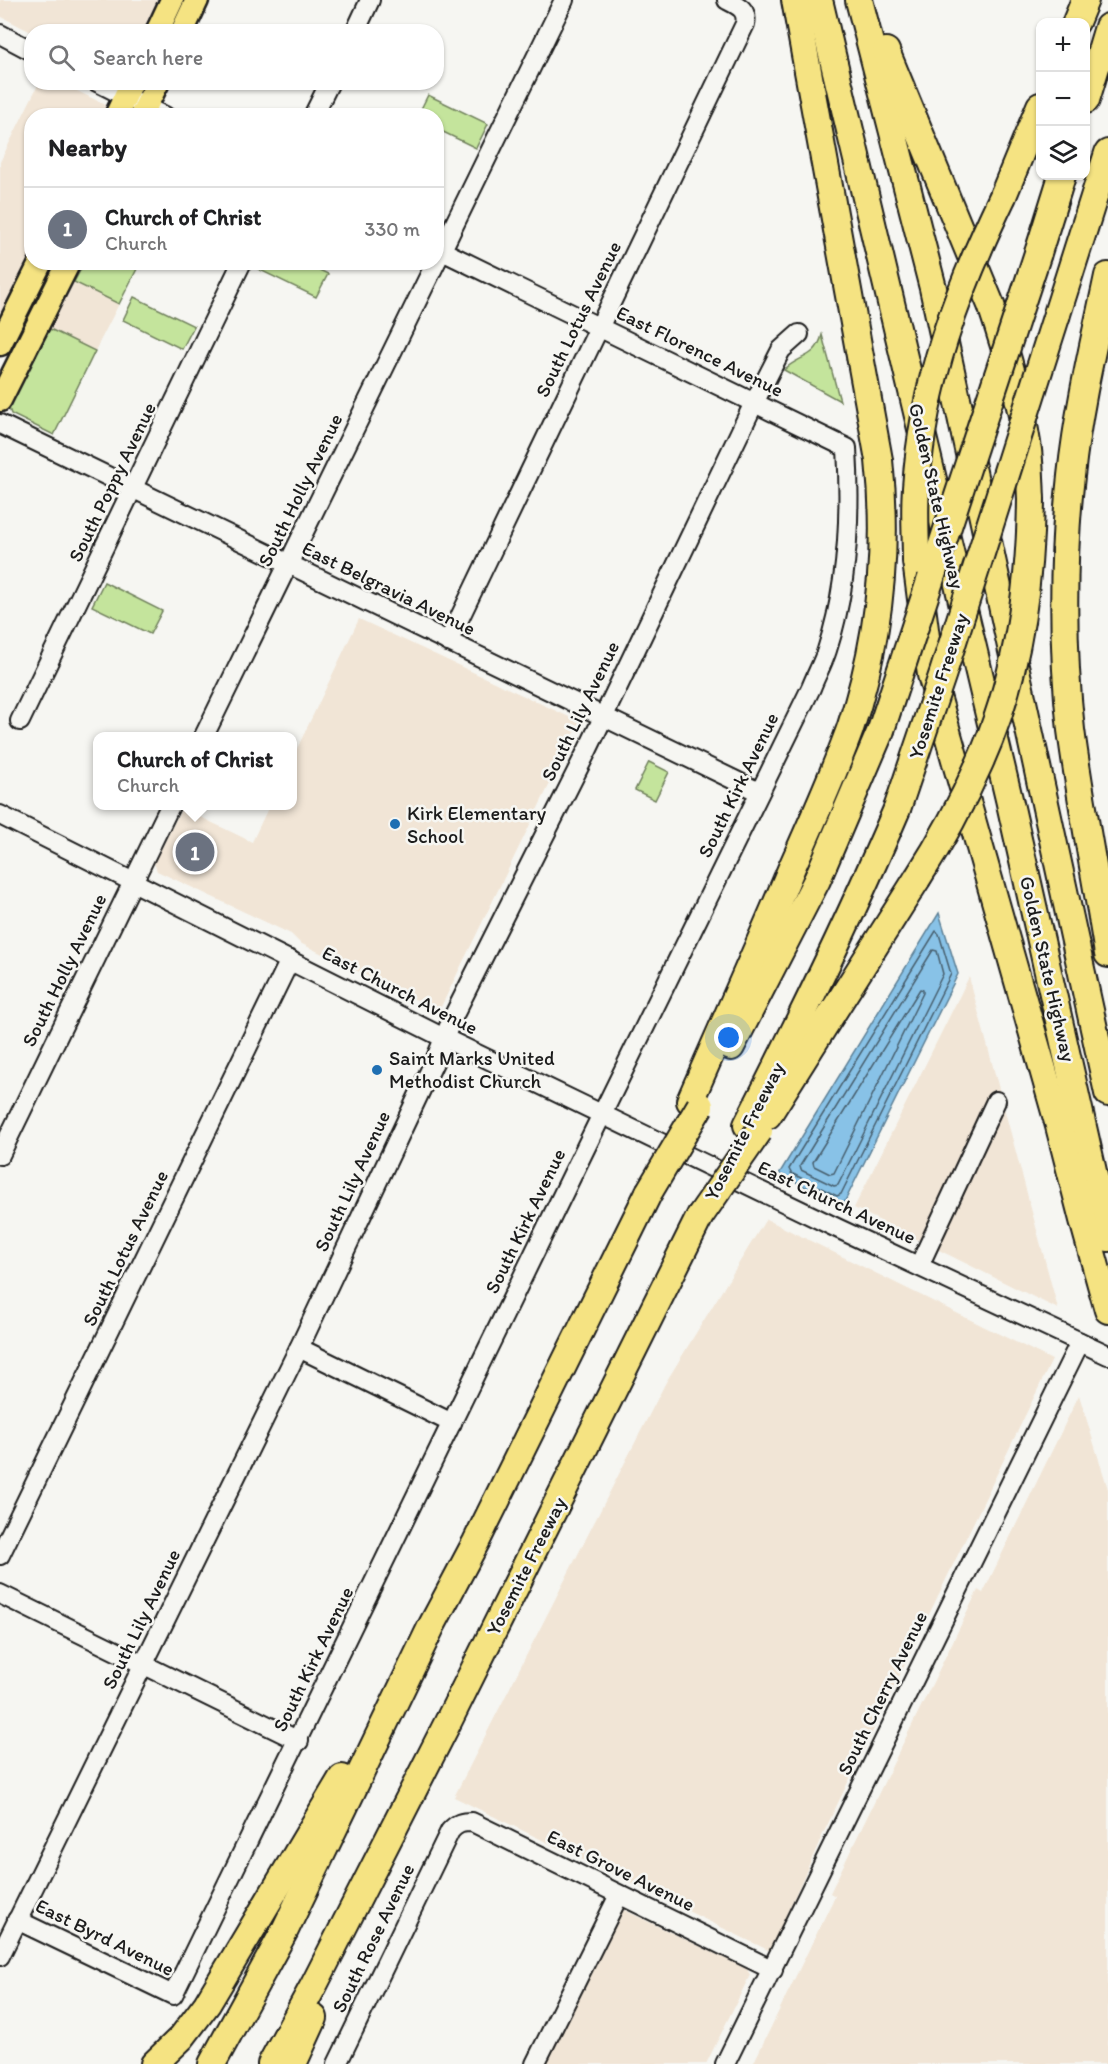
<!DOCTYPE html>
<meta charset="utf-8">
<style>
:root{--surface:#fff;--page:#f2f2f2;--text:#202124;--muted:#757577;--line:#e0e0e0;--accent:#1f6fb2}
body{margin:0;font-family:Itim,sans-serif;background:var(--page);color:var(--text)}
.controls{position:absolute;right:18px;top:18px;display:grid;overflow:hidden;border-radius:12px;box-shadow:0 2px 4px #0004}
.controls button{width:54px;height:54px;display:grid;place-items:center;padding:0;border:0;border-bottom:2px solid var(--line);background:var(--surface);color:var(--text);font:30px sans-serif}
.you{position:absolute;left:729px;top:1038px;width:21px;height:21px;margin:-15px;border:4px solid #fff;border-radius:50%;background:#1a73e8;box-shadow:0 0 0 9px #1a73e833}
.badge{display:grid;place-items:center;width:39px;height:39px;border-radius:50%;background:var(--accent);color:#fff;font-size:20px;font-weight:700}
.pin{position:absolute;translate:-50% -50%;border:3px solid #fff;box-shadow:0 2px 6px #0006}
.popup{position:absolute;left:93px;top:732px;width:204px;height:78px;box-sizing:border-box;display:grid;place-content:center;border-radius:12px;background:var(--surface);filter:drop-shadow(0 2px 4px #0005);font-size:20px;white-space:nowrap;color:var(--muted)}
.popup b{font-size:22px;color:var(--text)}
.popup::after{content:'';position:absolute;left:50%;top:100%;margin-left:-12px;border:12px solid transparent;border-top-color:var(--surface)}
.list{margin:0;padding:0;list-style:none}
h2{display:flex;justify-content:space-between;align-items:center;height:78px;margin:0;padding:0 24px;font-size:26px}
h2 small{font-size:20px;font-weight:400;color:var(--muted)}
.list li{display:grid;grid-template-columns:39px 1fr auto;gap:18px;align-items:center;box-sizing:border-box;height:84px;padding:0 24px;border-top:2px solid var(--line)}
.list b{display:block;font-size:22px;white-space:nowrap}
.list p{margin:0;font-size:20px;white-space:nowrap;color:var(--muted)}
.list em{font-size:20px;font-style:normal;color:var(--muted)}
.icon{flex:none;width:33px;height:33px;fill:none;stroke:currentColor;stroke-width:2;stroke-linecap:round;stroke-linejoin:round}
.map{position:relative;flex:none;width:1108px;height:2064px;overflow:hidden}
.search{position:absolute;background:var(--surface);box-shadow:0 2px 4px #0004;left:24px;top:24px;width:420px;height:66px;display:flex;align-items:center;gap:15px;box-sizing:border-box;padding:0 21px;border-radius:24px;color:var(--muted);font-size:22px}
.panel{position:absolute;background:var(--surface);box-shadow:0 2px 4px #0004;left:24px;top:108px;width:420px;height:162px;border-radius:24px}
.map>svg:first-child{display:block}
.built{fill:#f1e5d6}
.green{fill:#c4e49c;stroke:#70805c;stroke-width:1.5}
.water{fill:#88c2e7;stroke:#5d8096;stroke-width:1.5}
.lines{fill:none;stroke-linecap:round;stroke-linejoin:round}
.shore{stroke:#475e6d;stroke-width:1.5}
.minor-casing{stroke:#1c1c1c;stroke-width:22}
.major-casing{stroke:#1c1c1c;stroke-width:27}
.highway-casing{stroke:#1c1c1c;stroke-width:30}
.minor{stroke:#f6f6f2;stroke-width:18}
.major{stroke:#f5e382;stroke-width:22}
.highway{stroke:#f5e382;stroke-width:26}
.highway-bridge-casing{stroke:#1c1c1c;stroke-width:30;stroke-linecap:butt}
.highway-bridge{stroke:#f5e382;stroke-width:26}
.poi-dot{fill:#1f6fb2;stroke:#f6f6f2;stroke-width:2}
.labels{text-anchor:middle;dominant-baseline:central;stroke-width:5;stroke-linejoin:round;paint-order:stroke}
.street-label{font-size:20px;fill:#1c1c1c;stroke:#f6f6f2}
.poi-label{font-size:20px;fill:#1c1c1c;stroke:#f6f6f2;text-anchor:start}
</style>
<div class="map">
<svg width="1108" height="2064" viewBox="0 0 1108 2064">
<rect width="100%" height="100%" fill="#f6f6f2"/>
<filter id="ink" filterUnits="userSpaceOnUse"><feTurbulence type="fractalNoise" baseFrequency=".0167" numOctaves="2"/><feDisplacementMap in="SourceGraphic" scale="12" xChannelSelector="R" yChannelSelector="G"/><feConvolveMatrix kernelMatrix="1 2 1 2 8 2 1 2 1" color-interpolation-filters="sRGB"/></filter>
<g filter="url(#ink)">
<!-- built -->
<g class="built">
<polygon points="0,0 158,0 142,31 31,32 0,16"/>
<polygon points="39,83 61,83 106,105 101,115 32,116 31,259 0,321 0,162"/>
<polygon points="74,282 119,304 95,351 50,329"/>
<polygon points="359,619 580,722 439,1011 300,943 291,934 157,871 154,863 182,808 252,842 269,806 292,806 293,757"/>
<polygon points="969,977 1058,1309 854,1208"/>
<polygon points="766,1219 1052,1360 823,1834 770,1951 454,1797 666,1382"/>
<polygon points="1079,1395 1108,1489 1108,2064 753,2064 835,1896 830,1893 892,1766 978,1590 983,1593"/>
<polygon points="624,1910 747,1969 750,1975 706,2064 546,2064 618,1912"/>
</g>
<!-- green -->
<g class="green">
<polygon points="428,95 488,124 476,148 437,129 436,116 418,115"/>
<polygon points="261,262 305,263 328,274 316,297 258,269"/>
<polygon points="84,263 84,262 140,263 119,304 74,282"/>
<polygon points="134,297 194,326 182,349 123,320"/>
<polygon points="50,329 95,351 54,435 11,414 9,408"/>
<path d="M822 335 840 401 784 370C799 355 816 359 822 335Z"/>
<polygon points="104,582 162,611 150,634 92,606"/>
<polygon points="649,762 669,772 655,800 635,790"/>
</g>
<!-- water -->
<polygon class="water" points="939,913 958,974 843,1205 779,1174"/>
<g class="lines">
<!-- shore -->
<g class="shore">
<polygon points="936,931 939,934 951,974 841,1194 837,1196 791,1173 789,1169"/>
<polygon points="933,950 937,951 943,974 838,1185 834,1186 801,1170 800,1166"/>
<polygon points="920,989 923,990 923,993 834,1173 830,1174 814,1166 813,1162"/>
</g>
<defs>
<g id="minor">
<polyline points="355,32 370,0"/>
<polyline points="0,34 32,51"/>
<polyline points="97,82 165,116"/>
<polyline points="313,116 330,82"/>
<polyline points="437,260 564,0"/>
<polyline points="0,424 759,792"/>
<path d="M448 642 745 24C748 10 739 6 727 0"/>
<polyline points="20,721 242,262"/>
<polyline points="204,736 436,262"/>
<polyline points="0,815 444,1038 839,1229 1108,1355"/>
<polyline points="0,1155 170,806"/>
<polyline points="919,1266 996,1101"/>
<polyline points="299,1348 452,1423"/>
<polyline points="0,1555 290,960"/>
<polyline points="0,1594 299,1741"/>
<path d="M17 1920 173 1995C388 1561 595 1122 811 688 816 675 823 663 827 650 848 586 851 515 847 448L436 248"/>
<polyline points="0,1956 299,1348 436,1058 452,1019 588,749 754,403 781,350 799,334"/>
<path d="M337 2064 450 1831C457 1823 462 1822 472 1822L773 1970"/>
<polyline points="535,2064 619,1895"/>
<polyline points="725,2064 1080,1342"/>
</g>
<g id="major">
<polyline points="157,32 172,0"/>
<polyline points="182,32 197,0"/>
<polyline points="116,116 132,82"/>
<polyline points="141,116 158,82"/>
<polyline points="0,344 41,262"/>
<polyline points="0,400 69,262"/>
</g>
<g id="highway">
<polyline points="819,0 1009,799 1108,1238"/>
<polyline points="859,0 933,288 1108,1093"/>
<polyline points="1076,22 1085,0"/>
<path d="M886 51 991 305C1006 350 1020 396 1027 443 1030 461 1030 480 1031 499"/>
<polyline points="1086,100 1108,27"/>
<polyline points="1003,196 1040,106"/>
<polyline points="1038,253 1062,176"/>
<path d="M1108 276C1094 342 1078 409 1071 476 1062 555 1062 651 1071 730 1081 805 1096 879 1108 954"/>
<polyline points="1057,314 1108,153"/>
<polyline points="916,561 931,675 1059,1126 1083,1220 1108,1310"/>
<polyline points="731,1047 817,880 881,730"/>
<path d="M690 1101C724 1023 759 946 792 867 812 822 833 776 850 729 879 642 889 551 879 460L795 0"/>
<polyline points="768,1115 917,879"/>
<path d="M747 1125C800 1021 851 917 897 809"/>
<polyline points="154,2064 182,2037 207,2004 342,1778"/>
<polyline points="212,2064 285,1930 432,1625 476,1542 649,1192"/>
<polyline points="271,2064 314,1985 447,1724 700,1216"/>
<polyline points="293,2064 314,2018"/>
</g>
</defs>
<!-- minor casing -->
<use href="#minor" class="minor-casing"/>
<!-- major casing -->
<use href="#major" class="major-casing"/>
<!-- highway casing -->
<use href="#highway" class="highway-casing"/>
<!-- minor -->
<use href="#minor" class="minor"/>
<!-- major -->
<use href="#major" class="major"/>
<!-- highway -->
<use href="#highway" class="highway"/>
<defs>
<g id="highway-bridge">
<path d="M916 561C916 537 914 512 916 488 923 380 957 292 1003 196"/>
<polyline points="881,730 1038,253"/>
<polyline points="897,809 943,673 1057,314"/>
<path d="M917 879C941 842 962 803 980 762 1017 680 1030 588 1031 499"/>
<polyline points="649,1192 700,1106"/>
<polyline points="700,1216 759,1131"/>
</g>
</defs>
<!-- highway-bridge casing -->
<use href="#highway-bridge" class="highway-bridge-casing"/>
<!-- highway-bridge -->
<use href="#highway-bridge" class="highway-bridge"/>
</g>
</g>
<!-- markers -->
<g class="poi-dot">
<circle cx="395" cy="824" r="6"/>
<circle cx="377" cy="1070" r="6"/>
</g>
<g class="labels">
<!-- street labels -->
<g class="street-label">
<text transform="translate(578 319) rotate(-64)">South Lotus Avenue</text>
<text transform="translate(700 351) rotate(26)">East Florence Avenue</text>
<text transform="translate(112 482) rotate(-64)">South Poppy Avenue</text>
<text transform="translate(300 490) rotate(-64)">South Holly Avenue</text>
<text transform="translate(937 496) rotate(77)">Golden State Highway</text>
<text transform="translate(389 588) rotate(26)">East Belgravia Avenue</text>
<text transform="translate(938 686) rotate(-72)">Yosemite Freeway</text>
<text transform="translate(580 711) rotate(-64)">South Lily Avenue</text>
<text transform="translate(738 785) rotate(-64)">South Kirk Avenue</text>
<text transform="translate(1048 969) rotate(77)">Golden State Highway</text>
<text transform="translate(64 970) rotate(-64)">South Holly Avenue</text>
<text transform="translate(400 990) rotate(27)">East Church Avenue</text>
<text transform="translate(744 1131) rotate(-63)">Yosemite Freeway</text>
<text transform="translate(352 1181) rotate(-65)">South Lily Avenue</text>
<text transform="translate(837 1202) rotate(25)">East Church Avenue</text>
<text transform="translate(525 1221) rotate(-64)">South Kirk Avenue</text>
<text transform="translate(125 1248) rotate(-64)">South Lotus Avenue</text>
<text transform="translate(526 1566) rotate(-63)">Yosemite Freeway</text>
<text transform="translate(141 1619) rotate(-64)">South Lily Avenue</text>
<text transform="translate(313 1659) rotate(-64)">South Kirk Avenue</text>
<text transform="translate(882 1693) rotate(-64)">South Cherry Avenue</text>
<text transform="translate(621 1870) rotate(26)">East Grove Avenue</text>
<text transform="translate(105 1937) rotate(26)">East Byrd Avenue</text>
<text transform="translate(373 1938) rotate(-64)">South Rose Avenue</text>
</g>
<!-- poi labels -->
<g class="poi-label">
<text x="407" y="813">Kirk Elementary<tspan x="407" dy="23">School</tspan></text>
<text x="389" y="1058">Saint Marks United<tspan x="389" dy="23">Methodist Church</tspan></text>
</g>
</g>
</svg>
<div class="controls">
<button>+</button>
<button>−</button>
<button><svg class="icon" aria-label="layers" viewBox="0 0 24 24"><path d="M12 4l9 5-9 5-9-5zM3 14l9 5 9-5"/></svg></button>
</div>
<div class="you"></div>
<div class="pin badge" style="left:195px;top:852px;background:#6b7280">1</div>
<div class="popup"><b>Church of Christ</b>Church</div>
<div class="search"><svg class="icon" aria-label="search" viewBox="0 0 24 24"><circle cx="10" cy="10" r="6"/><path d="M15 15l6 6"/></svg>Search here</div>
<section class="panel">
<h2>Nearby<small></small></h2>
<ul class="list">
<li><span class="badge" style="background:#6b7280">1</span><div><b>Church of Christ</b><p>Church</p></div><em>330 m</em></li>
</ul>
</section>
</div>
